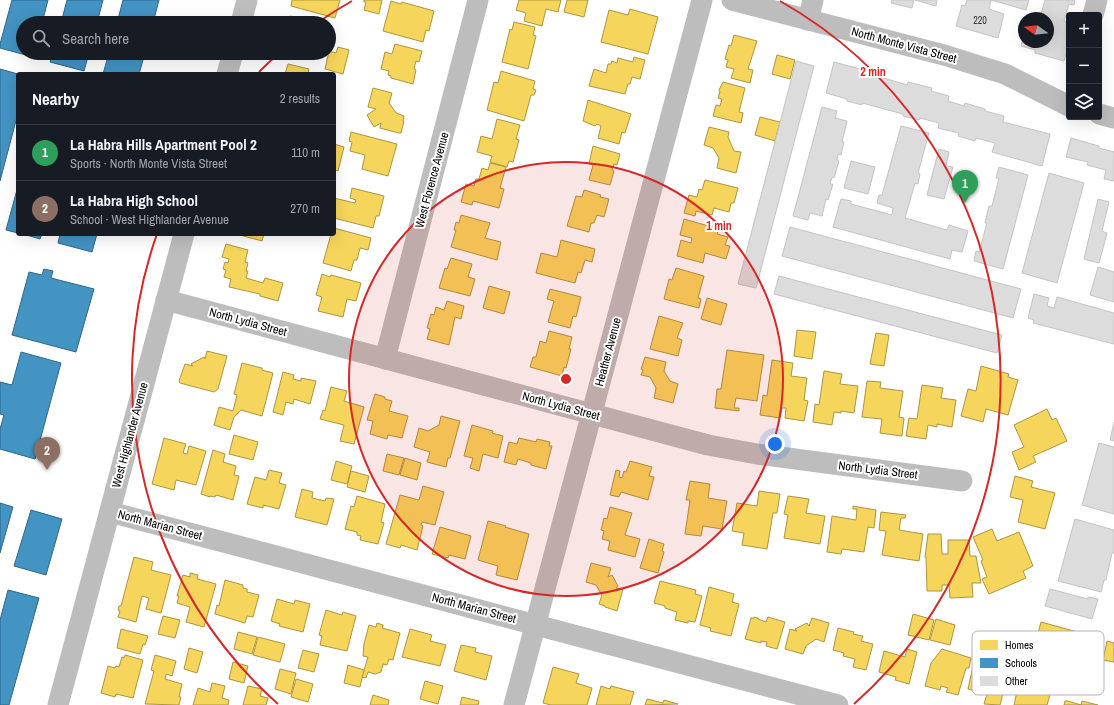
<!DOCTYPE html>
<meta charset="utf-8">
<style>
:root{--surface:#171b24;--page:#242831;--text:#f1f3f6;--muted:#9ea1a6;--line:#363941;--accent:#adaeaf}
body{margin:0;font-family:"Archivo Narrow",sans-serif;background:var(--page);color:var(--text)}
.controls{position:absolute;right:12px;top:12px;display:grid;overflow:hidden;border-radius:4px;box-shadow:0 4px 16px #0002}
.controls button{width:36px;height:36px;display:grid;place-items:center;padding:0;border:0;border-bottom:1px solid var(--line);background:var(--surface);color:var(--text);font:20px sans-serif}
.compass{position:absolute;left:1018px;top:12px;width:36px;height:36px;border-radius:50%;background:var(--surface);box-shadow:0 4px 16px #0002;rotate:285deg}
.you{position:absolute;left:775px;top:444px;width:14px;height:14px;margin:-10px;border:3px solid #fff;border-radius:50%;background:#1a73e8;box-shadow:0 0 0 6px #1a73e833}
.badge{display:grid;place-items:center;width:26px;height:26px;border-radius:50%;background:var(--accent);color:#fff;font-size:13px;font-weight:700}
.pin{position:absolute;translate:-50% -33px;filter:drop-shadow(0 1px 2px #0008)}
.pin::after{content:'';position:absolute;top:21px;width:14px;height:12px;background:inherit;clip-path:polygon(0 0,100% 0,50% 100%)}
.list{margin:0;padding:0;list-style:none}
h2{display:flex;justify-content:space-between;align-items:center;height:52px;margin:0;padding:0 16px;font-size:17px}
h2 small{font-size:13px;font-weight:400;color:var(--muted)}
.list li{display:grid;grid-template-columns:26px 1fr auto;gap:12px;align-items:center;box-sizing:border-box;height:56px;padding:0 16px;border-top:1px solid var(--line)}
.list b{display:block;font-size:15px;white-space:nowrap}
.list p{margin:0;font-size:13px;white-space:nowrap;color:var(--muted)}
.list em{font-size:13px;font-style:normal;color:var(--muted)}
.icon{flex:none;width:22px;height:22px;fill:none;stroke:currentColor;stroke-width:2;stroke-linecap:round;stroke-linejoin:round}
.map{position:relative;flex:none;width:1114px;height:705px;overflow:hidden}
.search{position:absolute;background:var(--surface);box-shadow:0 4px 16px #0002;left:16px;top:16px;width:320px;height:44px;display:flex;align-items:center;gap:10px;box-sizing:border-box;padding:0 14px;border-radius:22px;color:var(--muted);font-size:15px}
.panel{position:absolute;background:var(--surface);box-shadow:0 4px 16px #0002;left:16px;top:72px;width:320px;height:164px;border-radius:4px}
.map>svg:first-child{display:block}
.homes{fill:#f6d55c;stroke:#ac9540}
.schools{fill:#4393c3;stroke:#2f6788}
.building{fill:#dcdcdc;stroke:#c4c4c4}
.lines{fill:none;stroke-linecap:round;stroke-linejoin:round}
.street{stroke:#bdbdbd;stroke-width:21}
.ring{fill:none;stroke:#d62828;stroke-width:2}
.labels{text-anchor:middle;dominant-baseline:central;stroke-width:4;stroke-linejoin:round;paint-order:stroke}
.number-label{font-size:10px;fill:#373737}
.street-label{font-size:12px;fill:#000;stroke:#fff}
.key{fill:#fff;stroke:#b2b2b2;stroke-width:1}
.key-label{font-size:11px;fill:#000}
.centre{fill:#d62828;stroke:#fff;stroke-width:2}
.ring-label{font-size:12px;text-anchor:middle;font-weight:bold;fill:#d62828;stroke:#fff;stroke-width:4;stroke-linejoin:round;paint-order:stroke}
</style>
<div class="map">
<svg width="1114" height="705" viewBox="0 0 1114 705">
<rect width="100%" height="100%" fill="#fff"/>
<!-- homes -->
<g class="homes">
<polygon points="292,0 340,0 335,18 291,6"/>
<polygon points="364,0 382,0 379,14 364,10 366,2 364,2"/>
<polygon points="519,0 561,0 558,12 546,9 542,26 524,21 526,13 516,10"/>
<polygon points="567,0 588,0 584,17 564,12"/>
<polygon points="391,1 401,4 402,2 434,11 429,31 426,30 423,42 383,31"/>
<polygon points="630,9 658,17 648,54 601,42 609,10 628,15"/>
<polygon points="290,16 318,23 288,23"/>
<polygon points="514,22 535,27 533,35 536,36 528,69 502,62 510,29 512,30"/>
<polygon points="734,35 757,41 748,69 753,70 750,83 731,78 734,69 726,67 728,60 725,59 729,45 731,46"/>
<polygon points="395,44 422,51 419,62 416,61 414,69 416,70 413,84 391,78 391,76 388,75 389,71 381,69 385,52 392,54"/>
<polygon points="338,47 349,50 343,74 325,69 329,51 336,53"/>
<polygon points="777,55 795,60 790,79 772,74"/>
<polygon points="634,57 645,60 640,79 632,77 630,84 628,84 625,94 589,86 594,69 606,73 608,64 611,64 612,61 617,63 618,58 633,62"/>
<polygon points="288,64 309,69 308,74 285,74"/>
<polygon points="501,71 535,81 533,89 536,90 534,95 531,95 524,121 487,110 494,82 498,83"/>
<polygon points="723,82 745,88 739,112 743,113 741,123 713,116 716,105 720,106 722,99 718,98 720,92 719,90"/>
<polygon points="373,88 392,93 389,103 396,113 404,116 403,121 404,121 401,133 399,133 380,128 381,123 374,127 367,115 376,109 368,107"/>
<polygon points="588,100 631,114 625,133 622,132 619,144 598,138 601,126 597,124 595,126 583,121"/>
<polygon points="760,117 780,122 775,141 755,135"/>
<polygon points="497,119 520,125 516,139 519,140 513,162 509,161 507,167 490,162 492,156 477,152 481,136 492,139"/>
<polygon points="709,127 729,132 728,137 734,151 741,152 736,173 717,168 719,158 713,148 704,145"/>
<polygon points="351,132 397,144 388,176 362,169 365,155 350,151 352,142 349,141"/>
<polygon points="334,144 344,147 338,171 334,170"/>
<polygon points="593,146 620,154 617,165 614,164 612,170 614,171 610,185 589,180 593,165 589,164"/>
<polygon points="490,163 506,167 500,188 504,189 499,208 473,201 472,205 461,202 466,184 474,186 476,179 479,179 482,168 488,170"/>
<polygon points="705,180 738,188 734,203 731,203 729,212 714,208 712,215 696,211 695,216 684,213 689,195 697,197 699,189 702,190"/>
<polygon points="352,188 384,196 379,216 376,216 373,228 334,218 334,198 355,203 356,200 350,198"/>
<polygon points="584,190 601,195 600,197 609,199 604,217 597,215 594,223 591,223 589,232 567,226 576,196 582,197"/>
<polygon points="461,215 490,223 485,238 501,242 497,260 451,247 456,230 454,230 456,222 459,223"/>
<polygon points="684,219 719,229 717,234 728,237 725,245 730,246 726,259 705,253 703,263 677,256 681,240 691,243 692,238 680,235"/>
<polygon points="334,228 371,238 368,250 360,248 357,260 354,260 351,271 323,263 331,234 334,234"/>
<polygon points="236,234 264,234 262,241"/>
<polygon points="561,240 595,249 592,262 585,260 581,273 578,272 575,283 536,273 541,253 557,257"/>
<polygon points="226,244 248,250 245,262 248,263 246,271 248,271 246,278 263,283 265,278 283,283 278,301 260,296 260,294 229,287 231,279 224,277 226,270 223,269 225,262 228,263 229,259 222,257"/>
<polygon points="451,258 472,264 468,277 475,279 470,296 439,288 445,268 447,269"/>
<polygon points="676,268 704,276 698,298 701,299 699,308 664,299 669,279 672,280"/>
<polygon points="322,274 330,277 331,275 361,283 356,301 347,299 343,317 318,311 322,297 316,295"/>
<polygon points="489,286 510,292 504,314 483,308"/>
<polygon points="550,289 581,297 576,317 573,316 570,328 548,322 554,301 547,299"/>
<polygon points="707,298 727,304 721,325 701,319"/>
<polygon points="447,301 464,306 461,319 455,317 449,345 427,339 430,329 427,328 431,314 434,315 436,307 444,310"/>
<polygon points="659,316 683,323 677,338 682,340 678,356 650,349"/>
<polygon points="797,330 816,332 812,359 794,356"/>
<polygon points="549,331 572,337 569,349 571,349 566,368 564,367 562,376 530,367 533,357 536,357 540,341 546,343"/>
<polygon points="876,333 889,335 884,366 870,364"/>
<polygon points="727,350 764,355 757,401 736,398 734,408 739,408 739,411 715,408 717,389 721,389"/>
<polygon points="207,351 227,356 218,389 214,392 180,383 179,381 185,364 193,366 191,364 204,357 205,359"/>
<polygon points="645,357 666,362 664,371 670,381 678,384 673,403 654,398 656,388 650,377 641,375 643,370 641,369"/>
<polygon points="772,360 793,363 791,376 807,378 804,400 808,401 804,421 785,418 786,408 782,408 780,418 760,415 763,395 767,396"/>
<polygon points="242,363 262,368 262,370 273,373 262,416 241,410 234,417 230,430 214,425 219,407 233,411 237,395 234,394"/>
<polygon points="981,366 1009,374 1008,377 1018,380 1008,415 986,409 983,422 961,416 968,389 976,391"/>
<polygon points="824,371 842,374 840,384 858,386 854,413 841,411 841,413 834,412 832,425 813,422 815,404 819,405"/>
<polygon points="283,372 294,375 293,379 301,381 301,378 316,381 310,404 294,399 293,404 286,402 283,415 273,412"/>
<polygon points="867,381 881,382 880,388 903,391 899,417 904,418 902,436 880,433 882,419 862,417"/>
<polygon points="922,385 943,388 941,398 956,400 952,427 937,424 937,427 928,425 926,439 906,436 909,418 917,419"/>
<polygon points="331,387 347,391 344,401 364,407 354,444 340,441 344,425 320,419 323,410 325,411"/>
<polygon points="375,394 385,397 385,399 392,401 389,411 408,416 402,438 388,435 387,439 370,434 373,421 367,420"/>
<polygon points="1047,409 1052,420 1056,418 1067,441 1033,456 1036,462 1019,470 1012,452 1024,447 1014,425"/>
<polygon points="441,416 460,421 450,458 448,458 446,467 427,462 430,452 414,447 419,428 428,431 439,425"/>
<polygon points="472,425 493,431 492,433 503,436 498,458 483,454 479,471 470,468 473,458 464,456"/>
<polygon points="234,435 258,442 253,460 229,454"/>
<polygon points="164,438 186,444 183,453 187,454 189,446 206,451 196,485 176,480 174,490 152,484"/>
<polygon points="519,438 536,442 537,439 550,442 549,446 552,446 546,469 531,465 531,463 518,459 516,465 504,462 509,442 517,444"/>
<polygon points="213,450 225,454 223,462 236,466 234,475 239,476 233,500 216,495 215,497 210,496 210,497 201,494"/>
<polygon points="387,454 404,458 399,475 383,471"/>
<polygon points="405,458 421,463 417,480 400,475"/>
<polygon points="336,461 352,466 347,484 331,480"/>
<polygon points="630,461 652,467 649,476 654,477 648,500 621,492 619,497 610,495 616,470 620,471 619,477 622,478 624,471 626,472"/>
<polygon points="269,470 282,473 279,483 286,485 279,509 263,505 263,508 247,504 255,477 266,480"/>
<polygon points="351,471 369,476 365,492 347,487"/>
<polygon points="1015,476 1033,481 1031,487 1055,493 1045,529 1018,522 1023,500 1010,497"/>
<polygon points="690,481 710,484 708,498 727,501 722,529 703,526 701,536 685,534 690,500 686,500"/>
<polygon points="423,486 444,492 435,525 422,522 421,525 423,526 417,550 401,545 400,548 386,544 400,495 419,500"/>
<polygon points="302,489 313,492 312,498 325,501 326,498 334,499 327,525 295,517"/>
<polygon points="759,491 780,494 777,513 773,513 767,549 742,545 744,533 732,531 737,503 757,506"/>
<polygon points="357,496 385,504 381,522 384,523 378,544 360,540 361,536 357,535 357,532 345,529 351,506 354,507"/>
<polygon points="788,496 809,499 806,513 825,516 820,544 784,538 788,515 784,514"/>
<polygon points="853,506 876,510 874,528 868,527 864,552 842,549 841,554 827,552 832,516 856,520 857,509 853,509"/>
<polygon points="610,507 632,513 625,535 640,539 635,557 608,550 610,541 602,539 604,531 601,530 604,518 607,519"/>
<polygon points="881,512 906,515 905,518 901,518 899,530 923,534 919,561 882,555 886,531 879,530"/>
<polygon points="488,521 506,526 505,527 529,534 517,580 496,575 498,566 478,560"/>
<polygon points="440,527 471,536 465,559 449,555 448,558 432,554"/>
<polygon points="992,529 997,541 1019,532 1033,566 1023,571 1026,578 989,594 982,579 987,577 981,561 983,560 973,537"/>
<polygon points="928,534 941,534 942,554 948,554 948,540 969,540 970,556 976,556 981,583 972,583 973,597 950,598 949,585 942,585 942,591 927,591 926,557 925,557"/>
<polygon points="649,539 664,544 662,551 664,552 658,573 640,568"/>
<polygon points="134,557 153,562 151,570 171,575 161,613 146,609 149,598 142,596 136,622 118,617 120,611 118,610 119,606 121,606"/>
<polygon points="591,563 611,568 608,577 612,575 618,586 616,588 623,589 617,611 605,607 605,606 599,604 602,595 596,585 586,582"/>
<polygon points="190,573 198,575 197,579 216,584 204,627 186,622 190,607 177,603 179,596 177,596 183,575 190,577"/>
<polygon points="225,580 243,585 243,588 247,589 247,592 259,595 253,617 247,616 245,623 215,614 217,605 219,606"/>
<polygon points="660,581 696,590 695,594 702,596 695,622 688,621 688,623 675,620 677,612 665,608 665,606 654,603"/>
<polygon points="709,587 734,594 732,602 739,604 731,636 710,631 711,628 700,625"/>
<polygon points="277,599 294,604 295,600 310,604 303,632 279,626 280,624 271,621"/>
<polygon points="326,610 342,615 343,612 356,616 347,651 320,645 322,636 319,635"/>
<polygon points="913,614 934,620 929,640 908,635"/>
<polygon points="163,616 180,620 175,638 158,634"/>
<polygon points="754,617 758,618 758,619 766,622 768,617 785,622 777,649 766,646 767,642 761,641 761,643 745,639 751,618 754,618"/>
<polygon points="812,618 829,623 824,642 816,639 806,646 803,654 785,649 790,629 797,631 795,629 807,623 809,626"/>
<polygon points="936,619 955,625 950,645 930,640"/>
<polygon points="1041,622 1103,639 1098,658 1036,641"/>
<polygon points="377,623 383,625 382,628 400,633 393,660 389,659 387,665 383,664 381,672 375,674 368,672 366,678 362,677 368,657 363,656 364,644 369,625 376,627"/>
<polygon points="838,628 854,632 853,634 863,636 861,641 873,644 866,670 853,667 855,659 843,656 844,653 833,650"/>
<polygon points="121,629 148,636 145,645 143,644 140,654 117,648"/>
<polygon points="410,629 432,635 430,641 446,645 440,666 402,657"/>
<polygon points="238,632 257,637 252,654 234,649"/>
<polygon points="258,637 285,644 280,662 253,655"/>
<polygon points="1107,641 1114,643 1114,662 1103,660"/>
<polygon points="461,645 476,648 475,652 492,656 486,680 454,671"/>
<polygon points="189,648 203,652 197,673 184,669"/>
<polygon points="907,649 917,652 909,684 895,680 896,677 879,672 884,651 905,657"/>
<polygon points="942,649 971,658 969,668 966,668 958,695 946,692 948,688 941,686 940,690 925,686 931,663"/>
<polygon points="303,650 319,654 314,672 298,668"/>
<polygon points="125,655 143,660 133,698 116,694 115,697 101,693 108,666 115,668 116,666 119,667 122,657 124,658"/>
<polygon points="155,655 176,661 172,676 166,674 165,679 182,684 179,697 181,697 179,705 145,704 154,671 151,670"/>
<polygon points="989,661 1010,667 1000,705 984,704 987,694 968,689 973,666 987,670"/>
<polygon points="233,662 248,666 244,683 229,679"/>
<polygon points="348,665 364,670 360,687 344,683"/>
<polygon points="553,667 579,674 576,683 592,688 587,705 551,705 543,703"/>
<polygon points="280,669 296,673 291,694 275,689"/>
<polygon points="296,679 313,684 308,702 291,697"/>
<polygon points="425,681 443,686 438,704 420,699"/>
<polygon points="212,683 225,686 222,698 229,700 228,705 193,705 198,688 210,692"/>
<polygon points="1042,685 1052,688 1047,705 1014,705 1018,687 1034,691 1035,686 1041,688"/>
<polygon points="248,686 262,689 260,696 268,698 266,705 243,705"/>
<polygon points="601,686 610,689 611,686 634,692 630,705 596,705"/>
<polygon points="373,695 389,700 388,705 370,705"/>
<polygon points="462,697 479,701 478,705 460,705"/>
<polygon points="647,699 663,703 664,700 678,704 645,705"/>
<polygon points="1065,701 1068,701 1081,705 1064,705"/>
<polygon points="1082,701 1098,705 1081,705"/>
</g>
<!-- schools -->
<g class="schools">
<polygon points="12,0 48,0 42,23 23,23 23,53 34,53 33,57 0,48 0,44"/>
<polygon points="67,0 103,0 97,23 61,23"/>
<polygon points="123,0 159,0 153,23 117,23"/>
<polygon points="53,53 89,53 84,71 50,62"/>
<polygon points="109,53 145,53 139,74 103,74"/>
<polygon points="0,69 18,74 18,113 0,181"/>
<polygon points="18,186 18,233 6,230"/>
<polygon points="23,234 42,234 40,239"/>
<polygon points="60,234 97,234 92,252 58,243"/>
<polygon points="44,269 53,271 51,278 94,289 76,352 12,335 29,272 42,275"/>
<polygon points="21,352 61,363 35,459 0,449 0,429 4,415 0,414 0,382 12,385"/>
<polygon points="0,503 13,507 0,553"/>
<polygon points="31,510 62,519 46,575 14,566"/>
<polygon points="8,590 39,598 9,705 0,705 0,620"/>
</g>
<!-- building -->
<g class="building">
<polygon points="892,0 914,0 912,8 891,3"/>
<polygon points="915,0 937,0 936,6"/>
<polygon points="967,0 1029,0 1026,10 991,0 989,9 1004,14 998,38 956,26 962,5 965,6"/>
<polygon points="1045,0 1075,0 1074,5 1069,4 1064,21 1069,22 1068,37 1069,37 1069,44 1064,61 1035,53 1035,50 1021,46 1024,34 1024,42 1048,42 1048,18 1040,18"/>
<polygon points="796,61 814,66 756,288 738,284"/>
<polygon points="834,62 875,73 874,75 907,85 908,82 932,88 931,91 949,96 948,101 964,106 965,103 985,109 985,111 1004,116 1003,122 1050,134 1042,166 992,152 995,143 976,138 975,141 958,136 959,133 938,128 939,123 920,118 919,120 903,116 903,114 862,103 862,105 847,101 847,99 826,93"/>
<polygon points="822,107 837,111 835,118 847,121 842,142 844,142 841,155 838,154 837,160 839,161 834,178 832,177 830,184 833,184 828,200 826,199 822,216 810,213 808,220 793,216"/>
<polygon points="901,126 929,133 918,173 920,174 918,184 915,183 905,218 947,230 949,225 968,231 962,252 952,250 950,259 833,227 841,199 851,201 851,204 892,215 893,208 877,203 879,195 882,195"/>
<polygon points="1071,138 1099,146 1099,148 1114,152 1114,151 1114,181 1104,179 1106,170 1087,165 1088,162 1066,157"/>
<polygon points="939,149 949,152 946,166 953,167 944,199 927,195"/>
<polygon points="851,161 875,167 868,194 844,188"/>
<polygon points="999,167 1028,175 1003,269 974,261 976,251 979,252 987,223 985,223 989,206 992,206 999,178 996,178"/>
<polygon points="1049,173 1084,183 1057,283 1022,273"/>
<polygon points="1098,199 1109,202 1102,231 1107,233 1099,263 1084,259"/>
<polygon points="790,227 1021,289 1013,318 782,256"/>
<polygon points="1098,267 1114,272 1114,302 1090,295"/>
<polygon points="779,276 1002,335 997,353 774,294"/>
<polygon points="1034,294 1049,298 1047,306 1054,308 1057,297 1114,313 1114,344 1033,323 1034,320 1028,318"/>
<polygon points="1114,422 1114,441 1110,440"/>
<polygon points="1099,443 1114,447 1114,514 1082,505"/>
<polygon points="1075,519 1114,530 1114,553 1112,553 1106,580 1104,580 1101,592 1058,581"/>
<polygon points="1050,589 1088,599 1088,597 1098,599 1092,619 1045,606"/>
</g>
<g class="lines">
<!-- street -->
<g class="street">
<polyline points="732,0 944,55 1005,74 1069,106"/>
<polyline points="1093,15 1097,0"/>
<polyline points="808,20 813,0"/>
<polyline points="241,23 247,0"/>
<polyline points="227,74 233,53"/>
<polyline points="1099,114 1114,118"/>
<polyline points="166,300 708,445 757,454 962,481"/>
<polyline points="385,359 478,0"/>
<polyline points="110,512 838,705"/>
<polyline points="58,705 184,234"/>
<polyline points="514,705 702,0"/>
</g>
</g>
<!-- distance rings -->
<circle cx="566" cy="379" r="217" fill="#d62828" fill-opacity=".12"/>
<g class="ring">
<circle cx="566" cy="379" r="217"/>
<path d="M278 704A434 434 0 0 1 157 234M259 72A434 434 0 0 1 278 54M320 21A434 434 0 0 1 352 1M780 1A434 434 0 0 1 854 704"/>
</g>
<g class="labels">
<!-- number labels -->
<g class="number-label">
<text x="980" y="20">220</text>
</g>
<!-- street labels -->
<g class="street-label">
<text transform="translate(904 45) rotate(15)">North Monte Vista Street</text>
<text transform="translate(432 180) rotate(-75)">West Florence Avenue</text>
<text transform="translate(248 322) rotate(15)">North Lydia Street</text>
<text transform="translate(608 352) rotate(-75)">Heather Avenue</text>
<text transform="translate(561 406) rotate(15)">North Lydia Street</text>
<text transform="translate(130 435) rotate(-75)">West Highlander Avenue</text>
<text transform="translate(878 470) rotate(7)">North Lydia Street</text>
<text transform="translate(160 525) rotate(15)">North Marian Street</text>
<text transform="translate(474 608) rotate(15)">North Marian Street</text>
</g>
</g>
<!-- legend -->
<rect x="972" y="631" width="132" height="64" rx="6" class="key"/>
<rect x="980" y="640" width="18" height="10" fill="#f6d55c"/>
<rect x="980" y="658" width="18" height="10" fill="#4393c3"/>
<rect x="980" y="676" width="18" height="10" fill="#dcdcdc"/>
<g class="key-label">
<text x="1005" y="649">Homes</text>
<text x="1005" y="667">Schools</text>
<text x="1005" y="685">Other</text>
</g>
<circle cx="566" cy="379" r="6" class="centre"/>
<g class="ring-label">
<text x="873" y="76">2 min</text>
<text x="719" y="230">1 min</text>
</g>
</svg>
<div class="controls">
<button>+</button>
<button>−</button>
<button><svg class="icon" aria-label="layers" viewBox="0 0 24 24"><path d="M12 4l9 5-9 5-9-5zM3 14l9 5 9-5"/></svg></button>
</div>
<svg class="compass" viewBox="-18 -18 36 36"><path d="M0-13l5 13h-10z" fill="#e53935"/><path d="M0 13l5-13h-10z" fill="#9ea1a6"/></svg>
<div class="you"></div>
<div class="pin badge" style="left:965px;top:203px;background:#2e9e5b">1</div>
<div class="pin badge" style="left:47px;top:470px;background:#8d6e63">2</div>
<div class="search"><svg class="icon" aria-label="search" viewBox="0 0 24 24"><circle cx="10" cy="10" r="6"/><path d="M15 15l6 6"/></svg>Search here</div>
<section class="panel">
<h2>Nearby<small>2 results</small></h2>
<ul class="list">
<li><span class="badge" style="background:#2e9e5b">1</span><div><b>La Habra Hills Apartment Pool 2</b><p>Sports · North Monte Vista Street</p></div><em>110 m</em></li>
<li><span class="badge" style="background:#8d6e63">2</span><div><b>La Habra High School</b><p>School · West Highlander Avenue</p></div><em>270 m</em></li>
</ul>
</section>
</div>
